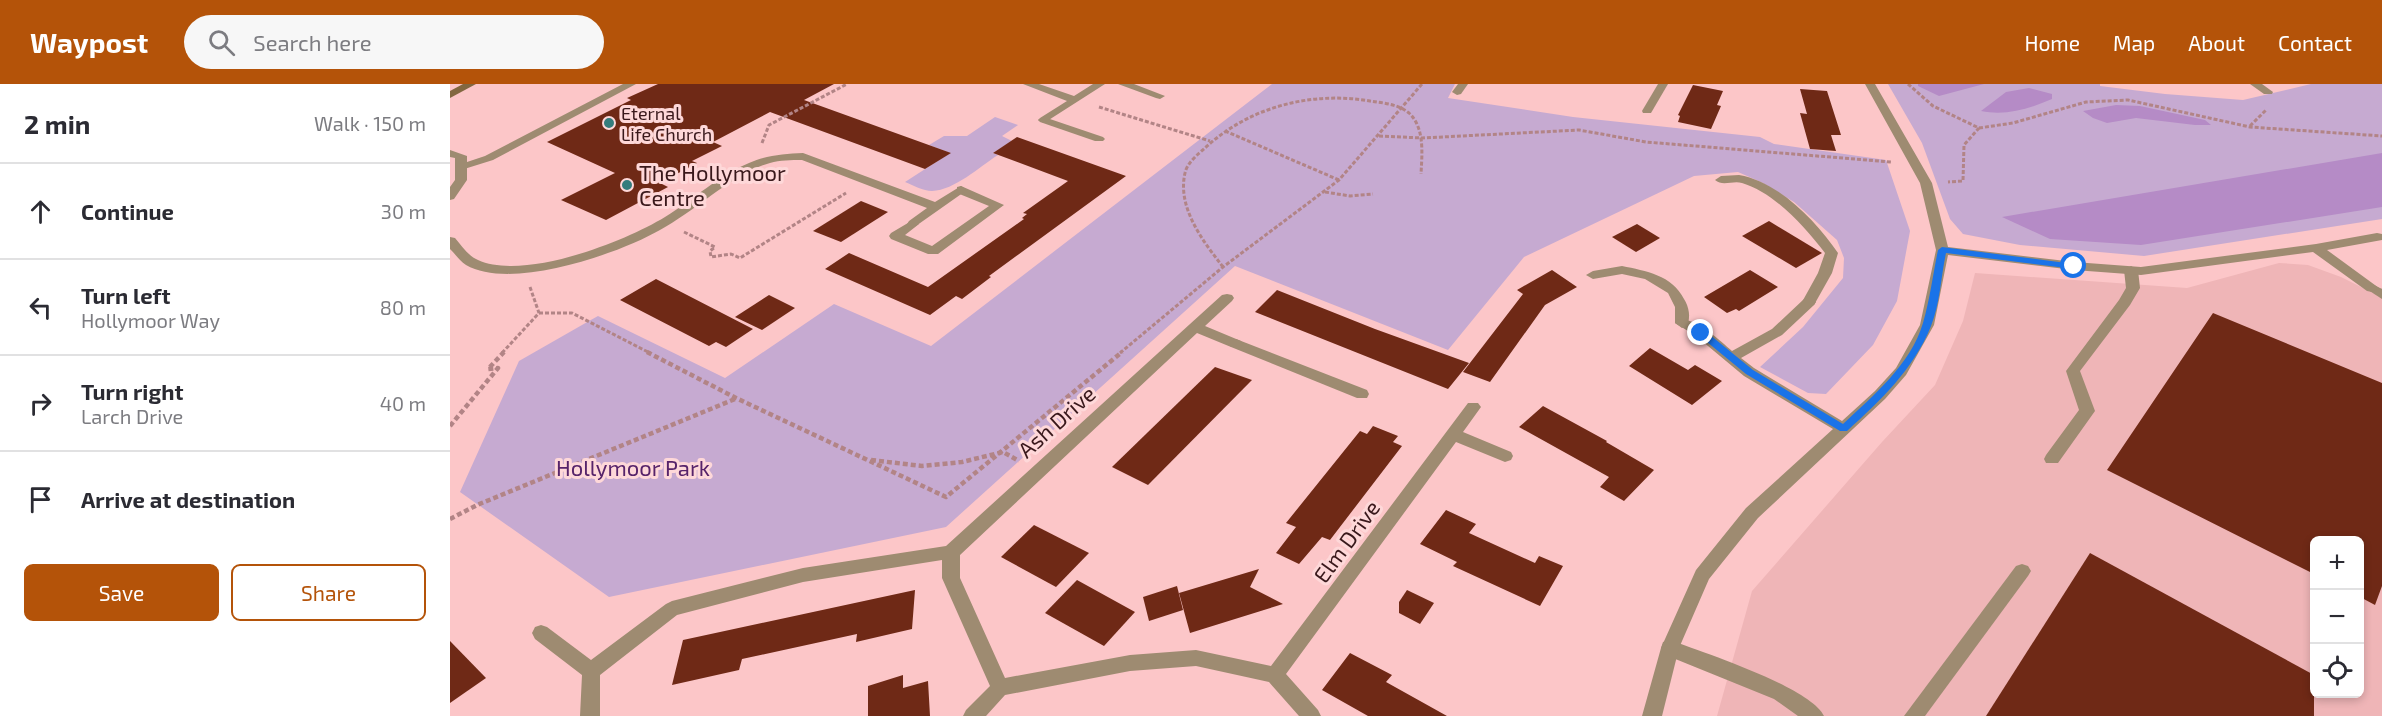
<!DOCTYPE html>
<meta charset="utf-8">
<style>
:root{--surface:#fff;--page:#f7f7f7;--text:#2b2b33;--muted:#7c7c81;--line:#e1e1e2;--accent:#b45309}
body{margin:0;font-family:"Exo 2",sans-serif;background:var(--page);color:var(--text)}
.controls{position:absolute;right:18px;bottom:18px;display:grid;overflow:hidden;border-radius:9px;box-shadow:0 3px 9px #0003}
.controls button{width:54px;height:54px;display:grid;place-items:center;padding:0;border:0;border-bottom:2px solid var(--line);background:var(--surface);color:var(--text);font:30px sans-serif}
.stop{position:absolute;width:18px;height:18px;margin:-14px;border:4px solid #1a73e8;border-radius:50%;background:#fff}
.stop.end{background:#1a73e8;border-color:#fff;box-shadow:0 2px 6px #0008}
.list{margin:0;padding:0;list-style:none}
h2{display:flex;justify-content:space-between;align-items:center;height:78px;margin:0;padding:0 24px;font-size:26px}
h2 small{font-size:20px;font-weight:400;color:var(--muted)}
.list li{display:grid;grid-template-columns:39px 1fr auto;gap:18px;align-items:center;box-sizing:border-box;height:96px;padding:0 24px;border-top:2px solid var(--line)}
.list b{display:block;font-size:22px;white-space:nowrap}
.list p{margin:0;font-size:20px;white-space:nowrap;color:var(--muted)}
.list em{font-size:20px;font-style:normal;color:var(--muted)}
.actions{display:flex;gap:12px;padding:18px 24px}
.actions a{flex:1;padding:14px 0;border:2px solid var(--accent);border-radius:9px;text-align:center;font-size:21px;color:var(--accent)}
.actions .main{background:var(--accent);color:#fff}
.icon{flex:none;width:33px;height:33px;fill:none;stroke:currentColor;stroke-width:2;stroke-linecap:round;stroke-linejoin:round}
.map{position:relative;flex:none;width:1932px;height:632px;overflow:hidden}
header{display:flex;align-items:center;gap:36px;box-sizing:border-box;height:84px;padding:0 30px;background:var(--accent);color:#fff}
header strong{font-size:28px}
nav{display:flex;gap:33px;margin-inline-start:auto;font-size:21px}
.search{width:420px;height:54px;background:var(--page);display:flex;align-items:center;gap:15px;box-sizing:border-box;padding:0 21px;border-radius:33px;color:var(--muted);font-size:22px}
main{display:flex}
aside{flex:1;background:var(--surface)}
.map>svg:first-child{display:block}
.built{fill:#efb5b7;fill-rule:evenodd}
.green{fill:#c6aad1}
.forest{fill:#b58bc6}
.building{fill:#6f2916}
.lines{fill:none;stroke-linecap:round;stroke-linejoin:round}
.path-far1{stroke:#b28486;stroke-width:3;stroke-dasharray:4 2;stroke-linecap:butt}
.path{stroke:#b28486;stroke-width:4.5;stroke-dasharray:5 3;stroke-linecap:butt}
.lane{fill:#9e8b71;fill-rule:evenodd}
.street{fill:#9e8b71;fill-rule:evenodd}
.secondary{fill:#826740;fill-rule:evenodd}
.route{fill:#1a73e8}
.poi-dot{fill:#347d7d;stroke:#fed8d9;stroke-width:2}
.labels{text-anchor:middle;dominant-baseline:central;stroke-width:6;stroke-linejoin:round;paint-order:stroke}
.far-poi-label{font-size:18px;fill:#39181b;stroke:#fed8d9;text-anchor:start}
.poi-label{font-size:22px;fill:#39181b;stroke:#fed8d9;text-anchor:start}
.street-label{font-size:22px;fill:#39181b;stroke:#fed8d9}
.park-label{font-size:22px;fill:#57236a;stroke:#fed8d9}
</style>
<header>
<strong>Waypost</strong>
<div class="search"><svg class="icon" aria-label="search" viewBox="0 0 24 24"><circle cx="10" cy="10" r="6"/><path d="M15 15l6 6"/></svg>Search here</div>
<nav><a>Home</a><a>Map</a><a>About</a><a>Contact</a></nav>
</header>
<main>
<aside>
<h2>2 min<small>Walk · 150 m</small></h2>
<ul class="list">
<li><svg class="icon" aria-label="ahead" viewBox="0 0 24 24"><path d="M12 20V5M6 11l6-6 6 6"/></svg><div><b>Continue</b></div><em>30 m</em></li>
<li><svg class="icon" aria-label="left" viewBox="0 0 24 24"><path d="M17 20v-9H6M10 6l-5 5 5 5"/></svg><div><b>Turn left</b><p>Hollymoor Way</p></div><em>80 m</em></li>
<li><svg class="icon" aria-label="right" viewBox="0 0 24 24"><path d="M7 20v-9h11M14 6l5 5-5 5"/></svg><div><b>Turn right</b><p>Larch Drive</p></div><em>40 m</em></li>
<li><svg class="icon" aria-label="arrive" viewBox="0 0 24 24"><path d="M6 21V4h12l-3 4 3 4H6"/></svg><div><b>Arrive at destination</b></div></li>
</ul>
<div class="actions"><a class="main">Save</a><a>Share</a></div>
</aside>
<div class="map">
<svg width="1932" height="632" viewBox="0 0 1932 632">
<rect width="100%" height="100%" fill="#fcc6c8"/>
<!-- built -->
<path class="built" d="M1829 179 1858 181 1891 193 1919 207 1932 204V632H1267L1302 507 1432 358 1485 301 1513 237 1525 189 1737 204ZM1864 456H1910V610H1864Z"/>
<!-- green -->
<g class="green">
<polygon points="822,0 1005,0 998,14 1123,33 1310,53 1324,60 1436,76 1460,147 1447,217 1423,261 1376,310 1358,309 1310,283 1353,243 1393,194 1394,174 1387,156 1344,118 1313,99 1288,88 1244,92 1074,173 998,266 785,182 496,443 159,513 10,408 69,277 139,237 148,232 275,294 384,220 481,262"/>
<polygon points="1438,0 1650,0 1650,2 1715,10 1793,16 1861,0 1932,0 1932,135 1694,172 1570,161 1513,150 1500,135 1472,59"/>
<path d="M545 33 568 41 552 52 562 57 543 69 548 71C529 83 505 106 482 107 473 107 463 101 455 98L500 69 479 61 494 52H517Z"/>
</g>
<!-- forest -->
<g class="forest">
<polygon points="1468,0 1534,0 1489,12 1468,2"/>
<path d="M1579 4 1602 10V15C1579 25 1556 32 1531 27L1556 8Z"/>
<polygon points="1666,21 1690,22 1755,36 1761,41 1745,41 1686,34 1657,39 1643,34 1633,27"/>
<polygon points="1932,69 1932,123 1691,161 1600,155 1552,133"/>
</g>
<!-- building -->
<g class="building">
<polygon points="208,0 384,0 354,16 501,69 475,85 320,28 263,58 272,62 242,77 247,79 210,99 218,103 156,136 111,116 165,89 97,58 181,16 177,14"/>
<polygon points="1243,1 1273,7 1267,21 1271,22 1261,45 1228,38 1230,32 1228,31"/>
<polygon points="1350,5 1377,7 1391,51 1381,51 1386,67 1360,65 1350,29 1357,30"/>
<polygon points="567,53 676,92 539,192 541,193 512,215 506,212 480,231 375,185 399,169 478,203 574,135 572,134 577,130 573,129 618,97 543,69"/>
<polygon points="411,117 438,128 391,158 363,147"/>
<polygon points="1319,137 1372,169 1346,184 1292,152"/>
<polygon points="1187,140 1210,154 1186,168 1162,153"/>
<polygon points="1102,186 1127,203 1095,221 1040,298 1013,288 1073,210 1067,206"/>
<polygon points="1300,186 1328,203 1289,227 1286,225 1277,229 1254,213"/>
<polygon points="206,195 303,245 276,263 266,258 259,262 170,216"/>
<polygon points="827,206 925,245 1019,279 998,305 805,228"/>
<polygon points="319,211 345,224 312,246 285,233"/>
<polygon points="1763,229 1932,299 1932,502 1925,521 1910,513 1910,456 1864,456 1864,490 1657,386"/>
<polygon points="1200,264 1238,286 1245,281 1272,297 1242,321 1179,282"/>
<polygon points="765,283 802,296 698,401 662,383"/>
<polygon points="1093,322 1157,357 1156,358 1204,386 1174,417 1150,403 1159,393 1069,343"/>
<polygon points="923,342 948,352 943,358 952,362 880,456 872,453 849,480 826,469 846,443 836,439 910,347 917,350"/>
<polygon points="996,426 1026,440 1019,449 1085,479 1089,472 1113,482 1090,522 1003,482 1007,478 970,460"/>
<polygon points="584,441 639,469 606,503 551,473"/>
<polygon points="1640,469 1864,591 1864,632 1536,632"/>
<polygon points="809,485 800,503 833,520 740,549 729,509"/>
<polygon points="627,496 685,528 654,562 595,529"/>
<polygon points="727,502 733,526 699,537 693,513"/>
<polygon points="465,506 462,545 406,558 407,550 292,575 289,586 222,601 233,556"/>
<polygon points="957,506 984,519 970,540 949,529 949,518"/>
<polygon points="0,557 36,594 0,619"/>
<polygon points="900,569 942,591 936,598 997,632 918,632 872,606"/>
<polygon points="453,591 453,604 478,597 480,632 418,632 418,602"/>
</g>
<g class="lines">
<!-- path-far1 -->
<g class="path-far1">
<polyline points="1458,0 1483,22 1529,44 1514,61 1513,97 1498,98"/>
<polyline points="649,23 760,57"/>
<polyline points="1800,42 1816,26"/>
<polyline points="1529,44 1563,39 1636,18 1678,16 1800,43 1932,52"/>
<polyline points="775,47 889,96"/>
<polyline points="929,52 972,54 1129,46 1196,58 1441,78"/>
<polyline points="312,59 319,41 397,0"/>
<polyline points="875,108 900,112 923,110"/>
<polyline points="234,148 265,163 260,167 261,173 281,170 290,174 396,109"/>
<path d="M773 183C753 157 727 124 735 89 737 79 748 70 755 64 799 23 861 7 920 17 933 19 948 20 959 29 975 44 972 70 971 90"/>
<polyline points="89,229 122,229 200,269"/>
<polyline points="52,269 89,229 80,203"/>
<polyline points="670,269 773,183 889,96 972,0"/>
</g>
<!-- path -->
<g class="path">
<polyline points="197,268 286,314 496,413 672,268"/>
<polyline points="0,342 48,284 38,285 54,268"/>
<polyline points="421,376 472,382 512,378 553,368 569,377"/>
<polyline points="0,435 27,421 285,315"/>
</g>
<!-- lane -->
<g class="lane">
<polygon points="173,0 186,0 43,76 11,86 5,82 35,72"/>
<polygon points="668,0 684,0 715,12 710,15 706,14"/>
<polygon points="1008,0 1018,0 1011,10 1007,11 1002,8"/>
<polygon points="1208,0 1218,0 1201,29 1193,29 1192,27"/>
<polygon points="1800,0 1812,0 1823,8 1822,10 1814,10"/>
<polygon points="594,33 653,53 655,55 653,57 645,57 590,38 588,36"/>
<path d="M1289 91C1329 98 1366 137 1388 169L1382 189 1364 221 1359 222 1352 218 1368 189 1375 169C1355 143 1325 109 1292 99 1283 96 1273 103 1265 96L1271 92Z"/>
<polygon points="511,102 554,121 488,170 478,170 441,155 439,152 441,149 463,136 469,140 455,151 482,162 539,122 507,109 507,103"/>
<path d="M1172 182C1196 187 1222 191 1234 215 1239 223 1241 233 1237 242L1232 244 1225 239V223L1218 209 1195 195 1172 190 1143 195 1136 191 1143 187Z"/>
<polygon points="1681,182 1688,186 1690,204 1680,221 1630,287 1645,327 1608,379 1596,379 1594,375 1596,371 1629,326 1616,287 1669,216 1676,204 1674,186"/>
<polygon points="1922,200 1932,205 1932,215 1915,204"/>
<polygon points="786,255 917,306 919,310 917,314 907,314 781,263 779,260"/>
<polygon points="1572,480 1578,482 1581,487 1578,492 1475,632 1454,632 1566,482"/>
<path d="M1220 556C1252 568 1360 603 1374 632H1348L1324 615 1213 570 1211 564 1213 558Z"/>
</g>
<!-- street -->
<g class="street">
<polygon points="573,0 589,0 624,12 643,0 655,0 594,39 588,36 590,34 617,17"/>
<path d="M1415 0H1425L1482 99 1498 163 1624 178 1691 183 1866 160 1927 149 1932 150V156L1877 166 1929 204 1922 208 1917 207 1863 168 1691 191 1624 186 1498 171 1484 241 1456 291 1435 315 1308 434 1259 495 1229 564 1212 632H1192L1211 564 1246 486 1296 424 1383 345 1294 292 1246 252 1225 239 1227 236C1243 231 1270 257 1282 267L1322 245 1354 215H1364L1366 218 1364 221 1332 251 1291 274 1304 284 1392 337 1425 307 1446 284 1470 241 1486 166 1470 99Z"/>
<polygon points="0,66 17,72 17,96 4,115 0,116 0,103 5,96 5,74 0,73"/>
<path d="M353 69 485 118 511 102 517 106 463 144 459 143 457 140 459 137 477 124 352 76C341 76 330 76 320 79 285 88 244 128 210 146 168 170 61 207 16 181 10 177 5 170 0 165V153L5 154C11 161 18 172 28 176 74 197 174 158 215 133 243 116 269 91 299 79 317 71 334 70 353 69Z"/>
<polygon points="777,210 782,211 784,214 782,217 755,242 791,257 793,260 791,263 781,263 747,249 510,471 510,494 555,594 680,571 746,566 821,582 1018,319 1028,319 1031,323 1013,348 1061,368 1063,372 1061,376 1055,378 1006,358 836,590 868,626 871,632 849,632 819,598 746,582 680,587 555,611 536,632 513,632 516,626 540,602 492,494 492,476 353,498 227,531 150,591 150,632 130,632 132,591 85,555 82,549 85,543 91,541 97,543 141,576 216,520 222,517 353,484 496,462 740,240 772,211"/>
</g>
<!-- secondary -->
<polygon class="secondary" points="13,0 26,0 0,14 0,7"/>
</g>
<!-- route -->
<path class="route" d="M1492 163 1624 180 1628 182 1624 185 1496 169C1491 192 1490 220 1481 242 1464 285 1430 317 1397 347H1390L1296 290 1246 249 1254 246 1303 286 1393 340C1423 312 1461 280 1473 239 1480 215 1483 190 1488 166Z"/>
<!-- markers -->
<g class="poi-dot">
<circle cx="159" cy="39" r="6"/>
<circle cx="177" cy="101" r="6"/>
</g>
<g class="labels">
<!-- far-poi labels -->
<g class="far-poi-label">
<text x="171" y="29">Eternal<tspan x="171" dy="21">Life Church</tspan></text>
</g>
<!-- poi labels -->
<g class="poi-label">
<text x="189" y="88">The Hollymoor<tspan x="189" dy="25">Centre</tspan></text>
</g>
<!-- street labels -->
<g class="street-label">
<text transform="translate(606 337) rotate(-42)">Ash Drive</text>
<text transform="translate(896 457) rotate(-54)">Elm Drive</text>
</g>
<!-- park labels -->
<g class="park-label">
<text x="183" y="383">Hollymoor Park</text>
</g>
</g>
</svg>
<div class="controls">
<button>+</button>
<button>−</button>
<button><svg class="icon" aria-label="locate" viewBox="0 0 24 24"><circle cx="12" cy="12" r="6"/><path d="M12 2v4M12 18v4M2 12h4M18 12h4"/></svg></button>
</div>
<div class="stop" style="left:1624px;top:182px"></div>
<div class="stop end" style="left:1251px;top:249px"></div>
</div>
</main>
